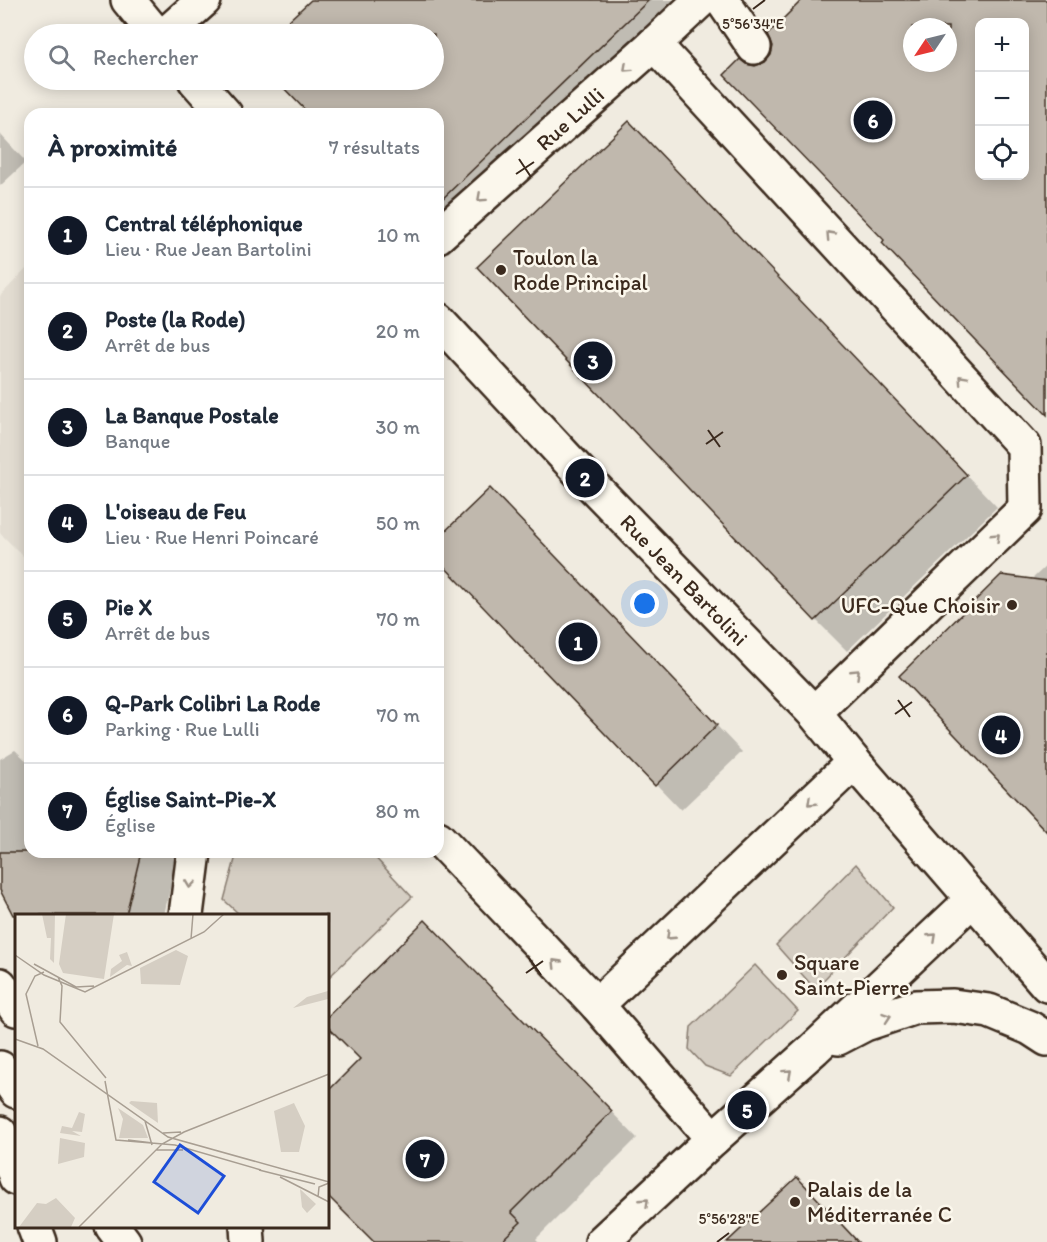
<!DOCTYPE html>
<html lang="fr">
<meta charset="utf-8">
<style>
:root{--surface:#fff;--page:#f2f2f3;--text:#1f2937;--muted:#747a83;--line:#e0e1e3;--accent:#111827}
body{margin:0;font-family:Itim,sans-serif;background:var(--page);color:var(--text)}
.controls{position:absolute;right:18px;top:18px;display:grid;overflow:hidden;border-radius:12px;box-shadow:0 3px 15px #0003}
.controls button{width:54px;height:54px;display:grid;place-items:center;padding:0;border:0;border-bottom:2px solid var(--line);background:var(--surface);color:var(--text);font:30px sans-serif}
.compass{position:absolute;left:903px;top:18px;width:54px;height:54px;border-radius:50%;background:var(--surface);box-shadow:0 3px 15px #0003;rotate:235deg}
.you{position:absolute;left:645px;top:604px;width:21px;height:21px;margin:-15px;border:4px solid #fff;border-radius:50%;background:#1a73e8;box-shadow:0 0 0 9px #1a73e833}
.badge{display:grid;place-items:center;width:39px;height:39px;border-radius:50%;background:var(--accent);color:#fff;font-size:20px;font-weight:700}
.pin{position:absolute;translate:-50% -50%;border:3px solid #fff;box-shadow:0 2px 6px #0006}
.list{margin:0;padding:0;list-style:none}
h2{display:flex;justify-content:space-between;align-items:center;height:78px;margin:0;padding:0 24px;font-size:26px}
h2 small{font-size:20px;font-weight:400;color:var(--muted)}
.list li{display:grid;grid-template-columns:39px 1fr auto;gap:18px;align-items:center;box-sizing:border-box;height:96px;padding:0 24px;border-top:2px solid var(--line)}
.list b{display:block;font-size:22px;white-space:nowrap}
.list p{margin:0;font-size:20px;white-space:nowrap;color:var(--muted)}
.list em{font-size:20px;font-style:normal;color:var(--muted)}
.icon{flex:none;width:33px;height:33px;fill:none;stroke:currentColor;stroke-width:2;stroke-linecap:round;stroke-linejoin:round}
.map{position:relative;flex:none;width:1047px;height:1242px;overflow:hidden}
.search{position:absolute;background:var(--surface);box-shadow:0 3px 15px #0003;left:24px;top:24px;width:420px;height:66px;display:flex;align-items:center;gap:15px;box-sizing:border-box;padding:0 21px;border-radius:33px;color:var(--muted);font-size:22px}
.panel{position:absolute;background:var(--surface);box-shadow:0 3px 15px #0003;left:24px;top:108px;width:420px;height:750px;border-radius:18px}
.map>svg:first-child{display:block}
.built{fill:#e2dcd1}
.green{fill:#d5cec3;stroke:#887c70;stroke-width:1.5}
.shadow{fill:#0003;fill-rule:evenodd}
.building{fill:#c0b8ad;stroke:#3b2a1e;stroke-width:1.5;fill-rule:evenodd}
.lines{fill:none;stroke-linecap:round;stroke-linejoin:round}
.minor-casing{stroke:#3b2a1e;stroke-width:38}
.major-casing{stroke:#3b2a1e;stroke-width:38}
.minor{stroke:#fbf7ec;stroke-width:33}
.major{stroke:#fbf7ec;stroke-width:33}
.oneway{stroke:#9b9085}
.ticks{fill:none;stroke:#3b2a1e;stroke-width:2}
.poi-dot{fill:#3b2a1e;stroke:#fbf7ec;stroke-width:2}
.labels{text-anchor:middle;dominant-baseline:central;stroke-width:5;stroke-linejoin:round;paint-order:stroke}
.street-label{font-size:22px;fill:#3b2a1e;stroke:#fbf7ec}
.poi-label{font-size:22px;fill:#3b2a1e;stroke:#fbf7ec;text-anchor:start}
.inset-road{fill:none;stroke:#a89e92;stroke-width:1.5}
.view{fill:#1d4ed8;fill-opacity:0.15;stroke:#1d4ed8;stroke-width:3}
.inset-edge{fill:none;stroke:#3b2a1e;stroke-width:3}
.ticks-label{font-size:15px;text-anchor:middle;fill:#3b2a1e;stroke:#fbf7ec;stroke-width:5;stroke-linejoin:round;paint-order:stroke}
</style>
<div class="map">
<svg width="1047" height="1242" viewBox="0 0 1047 1242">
<rect width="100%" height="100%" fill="#f0ebe0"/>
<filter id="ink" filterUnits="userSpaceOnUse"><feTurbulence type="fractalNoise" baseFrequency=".0167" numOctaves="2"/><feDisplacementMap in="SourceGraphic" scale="12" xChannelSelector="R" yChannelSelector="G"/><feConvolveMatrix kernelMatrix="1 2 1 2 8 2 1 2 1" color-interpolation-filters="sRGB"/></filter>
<g filter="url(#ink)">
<!-- built -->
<polygon class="built" points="30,265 30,563 0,533 0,296"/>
<!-- green -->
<g class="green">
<polygon points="237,852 370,852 412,897 327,979 327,915 240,915 224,900"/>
<polygon points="856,864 893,907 815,989 776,945"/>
<polygon points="755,965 798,1011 731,1076 705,1066 689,1049 691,1027"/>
</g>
<!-- shadow -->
<g class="shadow">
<polygon points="313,0 710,0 448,253 438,243 438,114 312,114 278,80 434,80 434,34 276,34"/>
<path d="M805 0H1047V413L886 240 746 65 755 67 766 63ZM980 22H1024V176H980ZM912 27H948V63H912Z"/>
<polygon points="0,134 26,162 0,186"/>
<polygon points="660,154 997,507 847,651 816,620"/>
<polygon points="515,516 742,752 681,810 438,557 438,540"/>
<polygon points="1047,565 1047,830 1031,580"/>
<polygon points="15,750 30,764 30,852 178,852 164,915 16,915 16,917 0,887 0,759"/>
<polygon points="452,949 637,1138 536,1239 539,1242 376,1242 327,1193 327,1094 362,1060 327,1024 327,1019"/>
<polygon points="797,1179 840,1221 859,1242 738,1242"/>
</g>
<!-- building -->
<g class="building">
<polygon points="311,0 649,0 438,203 438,114 309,114 276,80 434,80 434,34 274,34"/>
<path d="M802 0H1047V415L882 243 884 240 724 75 740 59 746 64 755 66 765 62 771 55 773 46 768 34ZM980 22H1024V176H980ZM912 27H948V63H912Z"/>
<polygon points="629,121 967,475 815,621 477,267"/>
<polygon points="490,488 717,725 655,786 438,560 438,538"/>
<polygon points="1001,575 1047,581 1047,832 899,676"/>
<polygon points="0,852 141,852 126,915 13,915 0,890"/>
<polygon points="425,920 612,1111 511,1212 521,1222 500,1242 374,1242 327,1195 327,1092 360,1059 327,1026 327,1017"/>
<polygon points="797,1177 858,1242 727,1242"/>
</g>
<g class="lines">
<defs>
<g id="minor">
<polyline points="128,0 156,34"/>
<polyline points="722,0 754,47"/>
<polyline points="166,34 204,0"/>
<polyline points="654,44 1024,446 1025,509 814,713"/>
<polyline points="195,80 225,114"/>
<polyline points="438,236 654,44 701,0"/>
<polyline points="438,320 585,478 814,713 854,762 1047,985"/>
<polyline points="438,838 597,1005 713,1139"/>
<polyline points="186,915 194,852"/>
<polyline points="0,985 16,1009"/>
<polyline points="597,1005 854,762"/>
<polyline points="838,1038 865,1024 916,1007 953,1006 989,1011 1030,1028 1047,1039"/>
<polyline points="247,1226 248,1242"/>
<polyline points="602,1242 713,1139 814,1049 973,899"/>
</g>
<g id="major">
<polyline points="0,1068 16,1091"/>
<polyline points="0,1133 16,1178"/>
<polyline points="34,1226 40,1242"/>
<polyline points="112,1226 124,1242"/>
</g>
</defs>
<!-- minor casing -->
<use href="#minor" class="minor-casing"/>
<!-- major casing -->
<use href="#major" class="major-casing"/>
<!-- minor -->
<use href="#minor" class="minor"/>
<!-- major -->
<use href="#major" class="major"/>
</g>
<!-- one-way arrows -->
<defs><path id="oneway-chevron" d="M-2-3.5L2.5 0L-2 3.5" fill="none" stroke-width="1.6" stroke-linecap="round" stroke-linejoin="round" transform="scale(1.5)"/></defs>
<g class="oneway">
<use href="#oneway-chevron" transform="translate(627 68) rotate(138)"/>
<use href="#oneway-chevron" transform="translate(481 198) rotate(138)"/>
<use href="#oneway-chevron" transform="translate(830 235) rotate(-133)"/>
<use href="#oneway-chevron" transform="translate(962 379) rotate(-133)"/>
<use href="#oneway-chevron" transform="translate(996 537) rotate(-44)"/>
<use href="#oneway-chevron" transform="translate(856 673) rotate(-44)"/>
<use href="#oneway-chevron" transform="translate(811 802) rotate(137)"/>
<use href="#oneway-chevron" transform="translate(190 884) rotate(97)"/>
<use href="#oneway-chevron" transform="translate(670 936) rotate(137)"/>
<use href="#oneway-chevron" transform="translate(933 937) rotate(-43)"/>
<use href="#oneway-chevron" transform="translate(556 963) rotate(-134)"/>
<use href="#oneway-chevron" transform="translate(887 1017) rotate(-19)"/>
<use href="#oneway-chevron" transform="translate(788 1073) rotate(-42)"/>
<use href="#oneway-chevron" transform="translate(645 1202) rotate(-43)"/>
</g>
</g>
<!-- ticks -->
<path class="ticks" d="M753 9 765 0M519 159 531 177M516 174 534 162M708 430 720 447M706 444 723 432M898 700 910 717M895 714 912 702M529 958 541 975M526 973 543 961M717 1242 729 1233"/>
<!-- markers -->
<g class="poi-dot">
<circle cx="501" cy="270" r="6"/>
<circle cx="1012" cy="605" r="6"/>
<circle cx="782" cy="975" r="6"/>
<circle cx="795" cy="1202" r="6"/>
</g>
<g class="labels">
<!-- street labels -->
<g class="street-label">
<text transform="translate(570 119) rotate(-42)">Rue Lulli</text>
<text transform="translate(684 580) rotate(46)">Rue Jean Bartolini</text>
</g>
<!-- poi labels -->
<g class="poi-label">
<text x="513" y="257">Toulon la<tspan x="513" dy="25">Rode Principal</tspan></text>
<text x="1000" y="605" text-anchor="end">UFC-Que Choisir</text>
<text x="794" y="962">Square<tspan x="794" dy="25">Saint-Pierre</tspan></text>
<text x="807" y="1189">Palais de la<tspan x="807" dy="25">Méditerranée C</tspan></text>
</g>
</g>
<!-- overview -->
<g transform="translate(15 914)">
<rect width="314" height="314" fill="#f0ebe0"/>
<path d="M27 0H40L39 49 35 45 36 24H32ZM51 0H99L89 65 48 59 44 50ZM161 36 173 42 165 71 126 70 125 54ZM112 38 117 52 112 51 95 63 96 55 107 47 104 41ZM313 77V85L278 94 292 83ZM116 187 142 189 143 209 114 189ZM279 189 290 212 284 238H266L259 197ZM103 194 128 211 133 224H104L108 205ZM64 198 70 200 67 218 57 217 66 222 45 219 47 212 57 214ZM45 224 70 229 69 243 43 250ZM285 275 301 290 292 299 287 293ZM41 284 60 304 56 313H4L22 289 31 290Z" fill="#d5cec3"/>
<path class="inset-road" d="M176 25 178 0M0 41 29 61 70 78 189 18 209 0M19 50 61 73 79 72M43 63 47 72 45 108 91 164M0 125 28 135 153 223 314 268M23 132 11 80 20 62 29 58M90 167 101 226 160 231 246 256M130 207 137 231M148 219 166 218M113 226 138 229M141 236H168M244 256 300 270M265 263 314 288M303 283 304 273 314 269M64 313 147 230 169 218 314 160"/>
<path class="view" d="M165 231 209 262 183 299 139 268Z"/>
<rect width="314" height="314" class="inset-edge"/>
</g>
<g class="ticks-label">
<text x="753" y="29">5°56'34"E</text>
<text x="729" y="1224">5°56'28"E</text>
</g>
</svg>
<div class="controls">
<button>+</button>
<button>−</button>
<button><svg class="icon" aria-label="locate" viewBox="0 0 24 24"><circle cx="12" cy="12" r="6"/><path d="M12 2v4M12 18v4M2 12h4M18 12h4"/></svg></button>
</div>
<svg class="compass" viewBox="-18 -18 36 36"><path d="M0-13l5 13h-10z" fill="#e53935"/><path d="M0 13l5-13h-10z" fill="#747a83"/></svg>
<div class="you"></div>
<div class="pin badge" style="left:578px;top:642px">1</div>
<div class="pin badge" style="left:585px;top:478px">2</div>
<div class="pin badge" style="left:593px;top:361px">3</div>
<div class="pin badge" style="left:1001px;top:735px">4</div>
<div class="pin badge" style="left:747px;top:1110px">5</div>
<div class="pin badge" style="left:873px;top:120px">6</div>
<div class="pin badge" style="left:425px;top:1159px">7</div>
<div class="search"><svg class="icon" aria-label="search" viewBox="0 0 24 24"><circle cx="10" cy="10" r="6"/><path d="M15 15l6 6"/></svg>Rechercher</div>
<section class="panel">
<h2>À proximité<small>7 résultats</small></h2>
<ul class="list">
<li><span class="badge">1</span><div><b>Central téléphonique</b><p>Lieu · Rue Jean Bartolini</p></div><em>10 m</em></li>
<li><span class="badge">2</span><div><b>Poste (la Rode)</b><p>Arrêt de bus</p></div><em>20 m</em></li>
<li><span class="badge">3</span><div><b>La Banque Postale</b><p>Banque</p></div><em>30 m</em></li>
<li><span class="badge">4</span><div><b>L'oiseau de Feu</b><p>Lieu · Rue Henri Poincaré</p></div><em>50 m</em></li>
<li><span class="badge">5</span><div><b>Pie X</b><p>Arrêt de bus</p></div><em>70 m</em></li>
<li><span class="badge">6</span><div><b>Q-Park Colibri La Rode</b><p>Parking · Rue Lulli</p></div><em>70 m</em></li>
<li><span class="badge">7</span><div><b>Église Saint-Pie-X</b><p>Église</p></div><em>80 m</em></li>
</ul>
</section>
</div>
